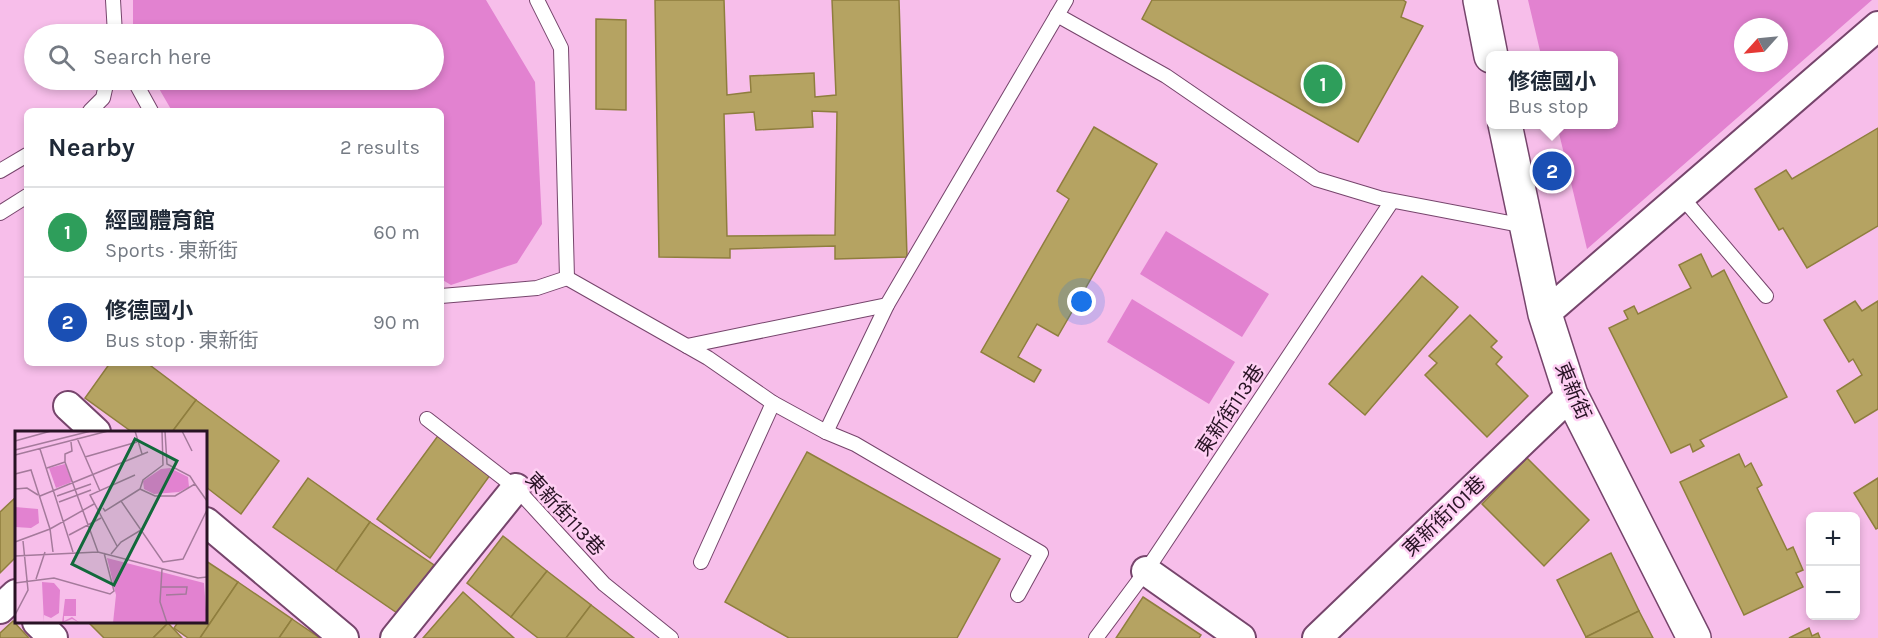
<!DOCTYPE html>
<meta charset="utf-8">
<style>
:root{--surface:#fff;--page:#f6f6f7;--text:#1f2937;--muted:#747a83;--line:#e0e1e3;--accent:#12693b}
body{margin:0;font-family:Karla,"Noto Sans TC",sans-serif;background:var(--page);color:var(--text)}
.controls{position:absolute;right:18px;bottom:18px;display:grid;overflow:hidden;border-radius:9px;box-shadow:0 3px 9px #0003}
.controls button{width:54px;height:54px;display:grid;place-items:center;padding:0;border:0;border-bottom:2px solid var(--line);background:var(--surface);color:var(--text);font:30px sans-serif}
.compass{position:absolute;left:1734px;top:18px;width:54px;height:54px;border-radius:50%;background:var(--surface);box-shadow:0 3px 9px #0003;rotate:243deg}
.you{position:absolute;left:1082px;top:302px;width:21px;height:21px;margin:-15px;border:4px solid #fff;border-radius:50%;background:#1a73e8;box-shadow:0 0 0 9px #1a73e833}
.badge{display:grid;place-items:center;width:39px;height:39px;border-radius:50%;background:var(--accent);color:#fff;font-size:20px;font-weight:700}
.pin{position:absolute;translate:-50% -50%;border:3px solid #fff;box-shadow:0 2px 6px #0006}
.popup{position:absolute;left:1486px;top:51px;width:132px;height:78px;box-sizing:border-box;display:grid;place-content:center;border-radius:9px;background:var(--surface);filter:drop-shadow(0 2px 4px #0005);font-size:20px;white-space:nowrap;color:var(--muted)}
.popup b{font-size:22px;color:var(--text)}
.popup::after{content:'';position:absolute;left:50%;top:100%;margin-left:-12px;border:12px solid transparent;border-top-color:var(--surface)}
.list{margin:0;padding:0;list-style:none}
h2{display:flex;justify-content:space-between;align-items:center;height:78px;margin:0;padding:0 24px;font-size:26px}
h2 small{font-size:20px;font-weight:400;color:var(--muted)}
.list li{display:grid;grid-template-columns:39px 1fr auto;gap:18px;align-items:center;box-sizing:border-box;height:90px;padding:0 24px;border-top:2px solid var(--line)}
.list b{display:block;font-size:22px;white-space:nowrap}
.list p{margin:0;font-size:20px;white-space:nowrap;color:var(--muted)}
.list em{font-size:20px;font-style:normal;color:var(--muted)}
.icon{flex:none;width:33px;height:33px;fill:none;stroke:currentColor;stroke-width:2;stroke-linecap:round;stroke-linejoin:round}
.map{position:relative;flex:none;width:1878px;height:638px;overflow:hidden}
.search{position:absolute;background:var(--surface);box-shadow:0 3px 9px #0003;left:24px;top:24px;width:420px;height:66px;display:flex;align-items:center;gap:15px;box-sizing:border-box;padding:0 21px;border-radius:33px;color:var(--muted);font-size:22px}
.panel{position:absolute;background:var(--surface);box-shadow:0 3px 9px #0003;left:24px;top:108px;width:420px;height:258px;border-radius:9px}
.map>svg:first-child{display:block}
.green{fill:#e282d0;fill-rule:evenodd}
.building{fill:#b5a362;stroke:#8f7e3e;stroke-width:1.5;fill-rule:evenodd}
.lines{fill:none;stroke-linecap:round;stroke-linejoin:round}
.service-casing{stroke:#76456c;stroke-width:16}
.minor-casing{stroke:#76456c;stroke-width:32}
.tertiary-casing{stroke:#76456c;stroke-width:36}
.service{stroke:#fff;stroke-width:14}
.minor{stroke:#fff;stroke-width:28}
.tertiary{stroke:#fff;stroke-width:33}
.labels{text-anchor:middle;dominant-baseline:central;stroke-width:5;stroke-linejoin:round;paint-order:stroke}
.street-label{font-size:20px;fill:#281324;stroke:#fecff3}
.inset-road{fill:none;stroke:#a47a9b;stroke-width:1.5}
.view{fill:#12693b;fill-opacity:0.15;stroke:#12693b;stroke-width:3}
.inset-edge{fill:none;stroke:#281324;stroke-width:3}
</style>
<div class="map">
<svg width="1878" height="638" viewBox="0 0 1878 638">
<rect width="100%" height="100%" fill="#f7beea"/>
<!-- green -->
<g class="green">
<polygon points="133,0 486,0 535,82 542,224 517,263 451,285 441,279 441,111 172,111 154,80 434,80 434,34 133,34"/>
<path d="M1528 0H1872L1587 249 1557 125 1614 124V56L1541 55ZM1743 27H1779V63H1743Z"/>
<polygon points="1166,231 1269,294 1242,337 1140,274"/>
<polygon points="1132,299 1235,362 1209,404 1107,342"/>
</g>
<!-- building -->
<g class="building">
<path d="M655 0H724L727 95 751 92 750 76 814 73 815 97 836 95 832 0H899L907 257 835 259V246L730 249V258L659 257ZM812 111 837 112 835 235 727 236 724 114 754 112 756 130 813 127Z"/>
<polygon points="1152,0 1403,0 1406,2 1401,17 1423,26 1358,142 1142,19"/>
<polygon points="596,19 626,20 626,110 596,109"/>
<polygon points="1094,127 1157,164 1058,336 1037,324 1018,357 1041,370 1034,382 981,352 1069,199 1057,191"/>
<polygon points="1878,128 1878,226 1807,268 1783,228 1779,230 1755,189 1786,170 1792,179"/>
<polygon points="1701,254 1712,277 1724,270 1787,397 1700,440 1704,446 1693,452 1690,444 1671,453 1609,328 1628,319 1624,311 1634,306 1638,314 1691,288 1679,265"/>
<polygon points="1422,276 1458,307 1365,415 1329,384"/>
<polygon points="1855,301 1862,311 1878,301 1878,409 1855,423 1837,391 1862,375 1853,359 1849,362 1824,320"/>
<polygon points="1470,315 1497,341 1491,347 1502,357 1496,364 1528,396 1487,437 1425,375 1437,363 1429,356"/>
<polygon points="110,363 147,363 196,400 172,432 132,432 85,398"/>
<polygon points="196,400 279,461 241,514 206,487 206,432 172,432"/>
<polygon points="440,433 493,471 430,558 377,519"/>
<polygon points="807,452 1000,559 957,638 789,638 725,602"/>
<polygon points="1739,454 1745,467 1751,463 1762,485 1757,488 1787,550 1793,547 1803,570 1796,573 1803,587 1744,615 1680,482"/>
<polygon points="1527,458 1589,520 1544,566 1482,504"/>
<polygon points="308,478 370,522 336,571 273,527"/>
<polygon points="1878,478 1878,528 1876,529 1854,493"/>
<polygon points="16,497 16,557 0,573 0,512"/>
<polygon points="370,522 434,565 400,615 336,571"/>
<polygon points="503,536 547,571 511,617 467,583"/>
<polygon points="1611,553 1639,611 1586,637 1557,580"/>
<polygon points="206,561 238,582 200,638 188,638 174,628 178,622 206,622"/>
<polygon points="547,571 591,605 566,638 538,638 511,617"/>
<polygon points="238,582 292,619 279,638 200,638"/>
<polygon points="463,592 514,638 423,638"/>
<polygon points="1143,597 1201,635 1199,638 1116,638"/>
<polygon points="591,605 634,638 566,638"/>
<polygon points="1639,611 1653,638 1586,638 1586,637"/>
<polygon points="292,619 320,638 279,638"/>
<polygon points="13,621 29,638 0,638 0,633"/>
<polygon points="88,622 166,622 168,623 153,638 104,638"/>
<polygon points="168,623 182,638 153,638"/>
<polygon points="1809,628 1812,636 1818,633 1820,638 1789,638"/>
</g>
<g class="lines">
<defs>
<g id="service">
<polyline points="113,0 115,34"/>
<polyline points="1057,15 1166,76 1316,179 1379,198 1525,226"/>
<polyline points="134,80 151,111"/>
<polyline points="90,111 103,98 107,80"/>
<polyline points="0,171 27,155"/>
<polyline points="1681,196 1766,296"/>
<polyline points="0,213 27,196"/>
<polyline points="567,278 708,358 773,403 826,432 887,305 1066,0"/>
<polyline points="441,296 537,288 567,278 561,48 537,0"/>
<polyline points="687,346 887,305"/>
<polyline points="427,419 516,488 604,584 671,638"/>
<polyline points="826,432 855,444 1041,553 1018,595"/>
<polyline points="701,562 773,403"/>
<polyline points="1096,638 1146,571 1392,201"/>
</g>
<g id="minor">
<polyline points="1545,314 1878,26"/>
<polyline points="68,406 96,432"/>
<polyline points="206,522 344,638"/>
<polyline points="1146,571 1241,638"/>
<polyline points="0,609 16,594"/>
<polyline points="37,622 53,638"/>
<polyline points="395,638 516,488"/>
<polyline points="1317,638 1571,395"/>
</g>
<g id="tertiary">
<polyline points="1480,0 1491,56"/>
<polyline points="1505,124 1545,314 1571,395 1694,638"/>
</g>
</defs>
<!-- service casing -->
<use href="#service" class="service-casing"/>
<!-- minor casing -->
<use href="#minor" class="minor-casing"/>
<!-- tertiary casing -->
<use href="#tertiary" class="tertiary-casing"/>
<!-- service -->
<use href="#service" class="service"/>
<!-- minor -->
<use href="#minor" class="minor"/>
<!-- tertiary -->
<use href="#tertiary" class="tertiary"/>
</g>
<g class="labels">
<!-- street labels -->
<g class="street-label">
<text transform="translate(1573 391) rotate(67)">東新街</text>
<text transform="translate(1230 410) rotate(-56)">東新街113巷</text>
<text transform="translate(565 514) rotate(47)">東新街113巷</text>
<text transform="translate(1444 516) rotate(-44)">東新街101巷</text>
</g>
</g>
<!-- overview -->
<g transform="translate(15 431)">
<rect width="192" height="192" fill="#f7beea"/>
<path d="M50 33 57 51 41 57 34 37ZM155 37 173 46 174 56 164 61 139 63 129 58 128 50 146 38ZM0 76 23 78 24 92 16 97 0 96ZM92 127 189 152 192 192H98L101 164ZM27 151 39 152 45 159 44 182 36 187 29 184V192ZM50 168H61V185H49V190L57 186 65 192 57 188 47 192Z" fill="#e282d0"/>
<path class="inset-road" d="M120 0 127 23M147 0 148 34 128 49 125 58 140 65H160L180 53 175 45 152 33 150 0M167 0 177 20M62 7 85 60M0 10 36 0M56 11 57 20 50 23V31L83 121M25 18 58 121M0 19 76 0M0 24 93 0M70 26 122 11M32 37 50 31M0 43 16 39 35 98 38 121M180 53 192 70M0 58 12 57 23 64M125 58 106 70 148 131 168 128 192 79M25 65 133 21M42 65 76 53M44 71 76 59M88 77 90 80 106 70M54 104 86 87M0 111 35 98 79 73M102 115 75 64 120 44M96 123 106 111 126 99M0 125 83 121 183 147 192 146M147 138 145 171 152 192M21 148 30 121M0 152 39 147 95 163 99 160 89 122M146 156H172L171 163 151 164M0 184 13 159 8 110"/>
<path class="view" d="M120 8 162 30 99 154 57 133Z"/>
<rect width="192" height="192" class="inset-edge"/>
</g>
</svg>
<div class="controls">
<button>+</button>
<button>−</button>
</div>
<svg class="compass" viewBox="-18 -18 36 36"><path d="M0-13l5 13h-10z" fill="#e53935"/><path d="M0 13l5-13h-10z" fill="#747a83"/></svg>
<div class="you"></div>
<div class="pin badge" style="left:1323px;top:84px;background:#2e9e5b">1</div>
<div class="pin badge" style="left:1552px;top:171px;background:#1a4fb4">2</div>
<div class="popup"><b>修德國小</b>Bus stop</div>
<div class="search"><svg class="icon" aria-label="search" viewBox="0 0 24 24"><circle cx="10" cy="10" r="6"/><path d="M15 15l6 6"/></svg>Search here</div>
<section class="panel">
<h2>Nearby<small>2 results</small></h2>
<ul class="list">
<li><span class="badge" style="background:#2e9e5b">1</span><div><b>經國體育館</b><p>Sports · 東新街</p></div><em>60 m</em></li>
<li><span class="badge" style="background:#1a4fb4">2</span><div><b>修德國小</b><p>Bus stop · 東新街</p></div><em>90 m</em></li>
</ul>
</section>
</div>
